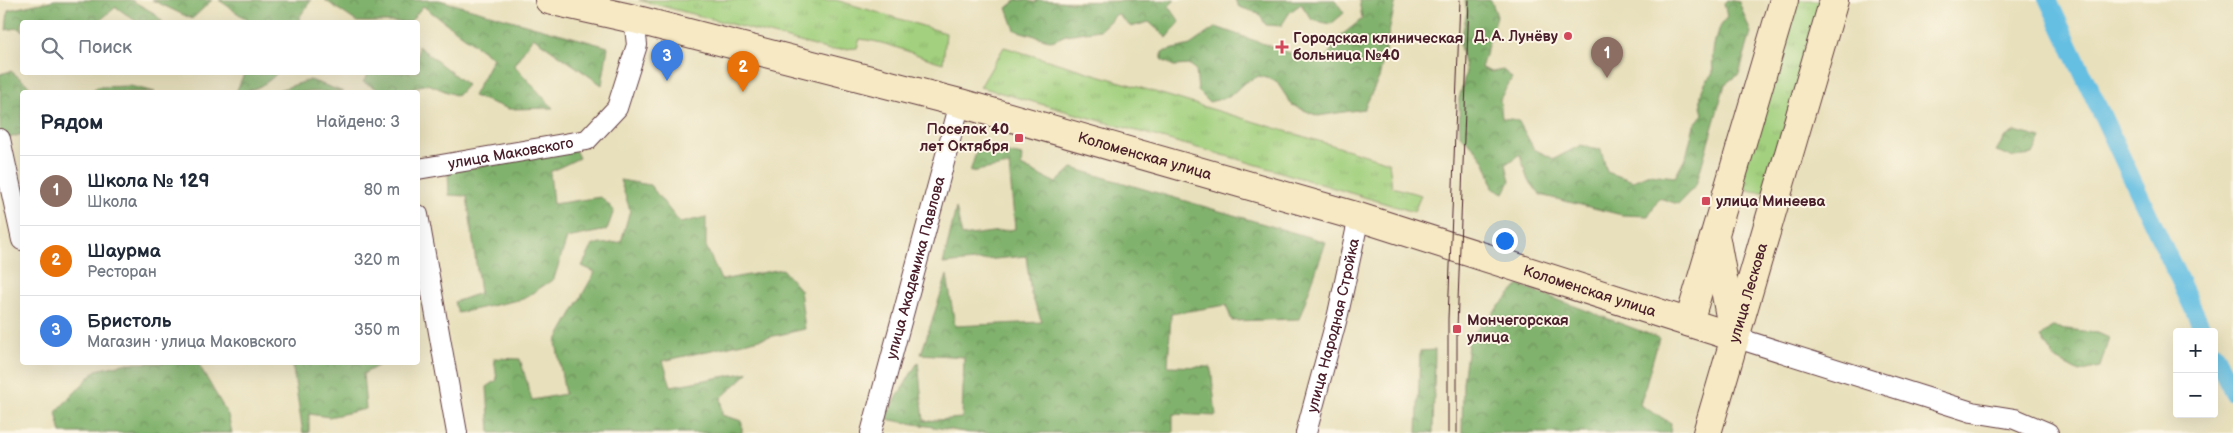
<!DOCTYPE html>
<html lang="ru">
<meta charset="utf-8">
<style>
:root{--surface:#fff;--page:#f6f6f7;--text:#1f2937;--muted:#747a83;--line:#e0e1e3;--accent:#d1495b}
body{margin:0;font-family:"Balsamiq Sans",sans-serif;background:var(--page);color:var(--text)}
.controls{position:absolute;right:15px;bottom:15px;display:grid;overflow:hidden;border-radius:5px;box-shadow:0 5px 20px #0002}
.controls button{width:45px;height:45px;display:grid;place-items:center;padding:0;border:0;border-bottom:1px solid var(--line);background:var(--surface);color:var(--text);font:25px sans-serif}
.you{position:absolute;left:1504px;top:240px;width:18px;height:18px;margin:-12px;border:4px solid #fff;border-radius:50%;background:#1a73e8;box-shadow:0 0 0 8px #1a73e833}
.badge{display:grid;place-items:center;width:32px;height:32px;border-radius:50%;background:var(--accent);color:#fff;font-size:16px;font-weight:700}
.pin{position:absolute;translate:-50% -41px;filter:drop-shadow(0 1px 2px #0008)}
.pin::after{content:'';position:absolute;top:26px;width:18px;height:15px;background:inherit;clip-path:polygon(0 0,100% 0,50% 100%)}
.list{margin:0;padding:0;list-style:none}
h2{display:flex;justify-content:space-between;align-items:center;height:65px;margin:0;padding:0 20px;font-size:21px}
h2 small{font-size:16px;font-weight:400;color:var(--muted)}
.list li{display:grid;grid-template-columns:32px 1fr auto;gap:15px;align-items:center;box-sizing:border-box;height:70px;padding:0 20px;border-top:1px solid var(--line)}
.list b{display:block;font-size:19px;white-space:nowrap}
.list p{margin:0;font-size:16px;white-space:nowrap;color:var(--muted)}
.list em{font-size:16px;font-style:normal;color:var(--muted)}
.icon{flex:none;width:28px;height:28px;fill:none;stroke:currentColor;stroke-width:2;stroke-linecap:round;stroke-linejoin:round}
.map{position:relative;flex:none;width:2233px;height:433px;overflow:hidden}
.search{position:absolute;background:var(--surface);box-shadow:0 5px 20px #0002;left:20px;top:20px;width:400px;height:55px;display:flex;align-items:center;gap:12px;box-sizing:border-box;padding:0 18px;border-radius:5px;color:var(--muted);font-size:19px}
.panel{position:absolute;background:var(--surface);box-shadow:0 5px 20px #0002;left:20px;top:90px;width:400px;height:275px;border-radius:5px}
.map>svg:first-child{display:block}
.grass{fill:url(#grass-tufts);stroke:#767854}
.forest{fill:url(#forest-crowns);stroke:#66684c}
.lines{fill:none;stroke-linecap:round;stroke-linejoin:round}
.canal{stroke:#65bfe3;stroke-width:18}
.street-casing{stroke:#623c41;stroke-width:22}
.secondary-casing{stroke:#623c41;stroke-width:30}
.street{stroke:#fff;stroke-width:20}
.secondary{stroke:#f6e9c3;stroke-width:28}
.tram{stroke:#4a1f2b;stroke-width:1}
.poi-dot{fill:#d1495b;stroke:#fcf5e5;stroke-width:2}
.labels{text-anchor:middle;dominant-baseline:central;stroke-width:4;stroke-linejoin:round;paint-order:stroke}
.poi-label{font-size:15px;font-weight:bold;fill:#4a1f2b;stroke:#fcf5e5;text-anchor:start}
.street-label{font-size:15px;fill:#4a1f2b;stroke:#fcf5e5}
</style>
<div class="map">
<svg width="2233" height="433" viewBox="0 0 2233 433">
<defs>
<pattern id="grass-tufts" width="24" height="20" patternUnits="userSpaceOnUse" patternTransform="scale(1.25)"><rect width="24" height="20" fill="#a2d07e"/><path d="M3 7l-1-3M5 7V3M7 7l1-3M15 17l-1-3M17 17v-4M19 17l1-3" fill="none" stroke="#8db26d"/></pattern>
<pattern id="forest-crowns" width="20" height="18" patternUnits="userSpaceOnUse" patternTransform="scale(1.25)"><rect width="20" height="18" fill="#81b26d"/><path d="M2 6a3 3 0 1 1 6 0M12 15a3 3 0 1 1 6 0" fill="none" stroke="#6c905a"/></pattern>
</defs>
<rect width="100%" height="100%" fill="#fcf5e5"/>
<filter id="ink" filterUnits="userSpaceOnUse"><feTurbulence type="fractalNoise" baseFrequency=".02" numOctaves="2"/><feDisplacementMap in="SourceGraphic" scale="10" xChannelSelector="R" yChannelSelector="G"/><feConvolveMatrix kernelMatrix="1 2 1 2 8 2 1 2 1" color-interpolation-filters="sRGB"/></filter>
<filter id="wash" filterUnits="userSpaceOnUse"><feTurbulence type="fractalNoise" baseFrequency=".0096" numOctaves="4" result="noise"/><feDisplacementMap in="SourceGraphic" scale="20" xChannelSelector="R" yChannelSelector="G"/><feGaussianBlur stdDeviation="1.12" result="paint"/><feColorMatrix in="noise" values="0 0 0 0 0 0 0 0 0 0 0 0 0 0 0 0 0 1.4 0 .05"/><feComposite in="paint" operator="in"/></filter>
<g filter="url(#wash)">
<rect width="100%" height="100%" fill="#e8e0bc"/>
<!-- grass -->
<g class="grass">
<path d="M639 0H836L946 33 943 63C914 55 889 42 860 39L857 48 830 50Z"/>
<path d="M1792 0H1823L1765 192C1755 192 1747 192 1740 183Z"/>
<polygon points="1004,47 1389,162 1392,187 1421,195 1414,212 1244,161 980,87"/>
</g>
<!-- forest -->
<g class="forest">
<polygon points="55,0 131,0 154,13 163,22 137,22 116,7 98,22 22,22 22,31 18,28 6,30 8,10"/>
<polygon points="152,0 212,0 192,19"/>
<polygon points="219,0 311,0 299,18 302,22 250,22"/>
<polygon points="325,0 439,0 608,47 602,85 533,37 514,65 553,108 509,109 473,96 493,58 423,6 410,22 357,22"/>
<polygon points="1017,0 1026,0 1036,3 1036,0 1072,2 1175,0 1169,6 1180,22 1167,38 1149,22 1131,27 1117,14 1100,30 1066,35 1052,41 1015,30 1007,8"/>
<polygon points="1235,0 1335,0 1344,13 1331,24 1312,20 1301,4 1290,12 1281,26 1266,25 1258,13 1239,7"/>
<polygon points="1359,0 1396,0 1379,78 1364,109 1318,116 1292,105 1276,81 1259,76 1244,83 1229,97 1209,102 1198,91 1196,71 1191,65 1174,66 1162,60 1162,52 1190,45 1216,27 1307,59 1325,59 1342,35 1362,19"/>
<path d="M1465 0H1491L1497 16 1481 68 1492 72 1503 70 1512 78 1500 99 1502 118 1518 120 1534 149 1554 159 1581 145 1601 150 1607 172 1633 181 1649 174 1675 177 1686 157 1694 125 1703 114C1698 97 1701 86 1713 73 1711 54 1714 32 1727 17L1724 3 1727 0 1739 2 1751 33 1739 74 1725 84 1696 185 1678 204 1659 198 1648 216 1622 215 1540 195 1527 178 1520 154 1506 164 1510 181 1504 193 1493 189C1489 164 1480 151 1460 135L1459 99 1466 72 1460 46 1467 12Z"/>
<polygon points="418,46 467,85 457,96 428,84 395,92 384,92 363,82 369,73 418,72"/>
<polygon points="11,71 37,92 22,92 22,134 0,141 0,74"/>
<path d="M267 73H277C268 84 250 93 236 92L244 74H266Z"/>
<polygon points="310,80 344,92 272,92"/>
<polygon points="130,86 155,92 90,92 97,87"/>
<polygon points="2015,131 2041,138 2033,155 2014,157 1996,151 2004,138"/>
<polygon points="978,146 1022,156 1021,166 1056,183 1072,168 1326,242 1299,319 1232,321 1226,305 1171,314 1168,366 1211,367 1216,416 1173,414 1173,433 970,433 884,419 918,362 924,421 962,418 964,357 921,354 947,275 955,326 1042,322 1031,294 1026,256 943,264 956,208 962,236 1015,229 1009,165 970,172"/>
<polygon points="574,148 579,158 550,172 553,204 601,197 614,210 607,230 567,238 554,279 523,299 458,313 454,302 480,293 467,196 449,195 448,172"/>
<polygon points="620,180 650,185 680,223 706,217 706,246 721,280 782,269 800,290 805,329 663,361 671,386 749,372 721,398 722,415 742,421 742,433 490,433 487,387 497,380 494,358 520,359 532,400 565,394 556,342 595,272 582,266 593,245 621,242 630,210"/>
<polygon points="1519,285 1659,338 1640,405 1671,423 1670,433 1462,433 1463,382 1469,338"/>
<polygon points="2052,327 2098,333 2109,338 2100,367 2079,372 2055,359 2041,337"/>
<polygon points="1435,350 1433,433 1417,433 1420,351"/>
<polygon points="128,363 198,363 228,415 232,433 61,433 56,412 96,370"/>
<polygon points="292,363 292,362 383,363 363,374 366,409 329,417 309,414 309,433 303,433"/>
</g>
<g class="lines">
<!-- canal -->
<g class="canal">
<polyline points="2048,0 2204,332"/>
<polyline points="2214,353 2233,392"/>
</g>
</g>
</g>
<g filter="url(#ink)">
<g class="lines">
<defs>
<g id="street">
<polyline points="0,139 22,240"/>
<path id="s1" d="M418 169 587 140 617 108 637 45 634 19"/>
<polyline points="418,215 457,433"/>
<polyline points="1734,337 1972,412 2015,419 2048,433"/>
<path id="s2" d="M871 433 960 103"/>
<path id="s3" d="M1306 433 1338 314 1359 217"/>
</g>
<g id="secondary">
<path id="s4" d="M549 0 634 19 960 103 1359 217 1734 337"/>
<polyline points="1716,240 1733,333"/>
<polyline points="1689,322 1784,0"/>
<path id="s5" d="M1707 433 1834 0"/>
</g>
</defs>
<!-- street casing -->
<use href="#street" class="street-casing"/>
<!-- secondary casing -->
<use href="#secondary" class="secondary-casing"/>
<!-- street -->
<use href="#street" class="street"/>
<!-- secondary -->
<use href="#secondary" class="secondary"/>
<!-- tram -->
<g class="tram">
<polyline points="1448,433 1448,319 1460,0"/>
<polyline points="1457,433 1457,329 1469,0"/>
</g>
</g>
</g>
<!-- markers -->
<g class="poi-dot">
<circle cx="1568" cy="36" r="5"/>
<path d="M1279.5 39.5h5v5h5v5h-5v5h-5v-5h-5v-5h5z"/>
<rect x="1014" y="133" width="10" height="10" rx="2.5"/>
<rect x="1701" y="196" width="10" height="10" rx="2.5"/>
<rect x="1452" y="324" width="10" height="10" rx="2.5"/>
</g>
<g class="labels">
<!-- poi labels -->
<g class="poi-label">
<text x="1558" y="36" text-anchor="end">Д. А. Лунёву</text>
<text x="1293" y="38">Городская клиническая<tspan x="1293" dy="17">больница №40</tspan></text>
<text x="1009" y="129" text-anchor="end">Поселок 40<tspan x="1009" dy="17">лет Октября</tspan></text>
<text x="1716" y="201">улица Минеева</text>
<text x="1467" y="320">Мончегорская<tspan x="1467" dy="17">улица</tspan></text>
</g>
<!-- street labels -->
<g class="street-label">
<text stroke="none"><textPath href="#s1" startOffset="94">улица Маковского</textPath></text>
<text stroke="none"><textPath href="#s4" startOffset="616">Коломенская улица</textPath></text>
<text stroke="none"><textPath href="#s2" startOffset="171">улица Академика Павлова</textPath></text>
<text stroke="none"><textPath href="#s5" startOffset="146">улица Лескова</textPath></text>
<text stroke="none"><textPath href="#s4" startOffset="1081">Коломенская улица</textPath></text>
<text stroke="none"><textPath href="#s3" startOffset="111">улица Народная Стройка</textPath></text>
</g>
</g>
</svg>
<div class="controls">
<button>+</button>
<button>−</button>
</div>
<div class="you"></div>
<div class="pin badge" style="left:1607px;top:78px;background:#8d6e63">1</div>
<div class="pin badge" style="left:743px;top:92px;background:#e8710a">2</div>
<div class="pin badge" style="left:667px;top:81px;background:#3f7fe0">3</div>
<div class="search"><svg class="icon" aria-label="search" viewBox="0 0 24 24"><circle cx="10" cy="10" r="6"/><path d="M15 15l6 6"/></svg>Поиск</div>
<section class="panel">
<h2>Рядом<small>Найдено: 3</small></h2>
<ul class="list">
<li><span class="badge" style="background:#8d6e63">1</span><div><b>Школа № 129</b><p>Школа</p></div><em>80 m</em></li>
<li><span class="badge" style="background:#e8710a">2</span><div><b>Шаурма</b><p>Ресторан</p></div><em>320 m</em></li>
<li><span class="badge" style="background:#3f7fe0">3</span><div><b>Бристоль</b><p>Магазин · улица Маковского</p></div><em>350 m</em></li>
</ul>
</section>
</div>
